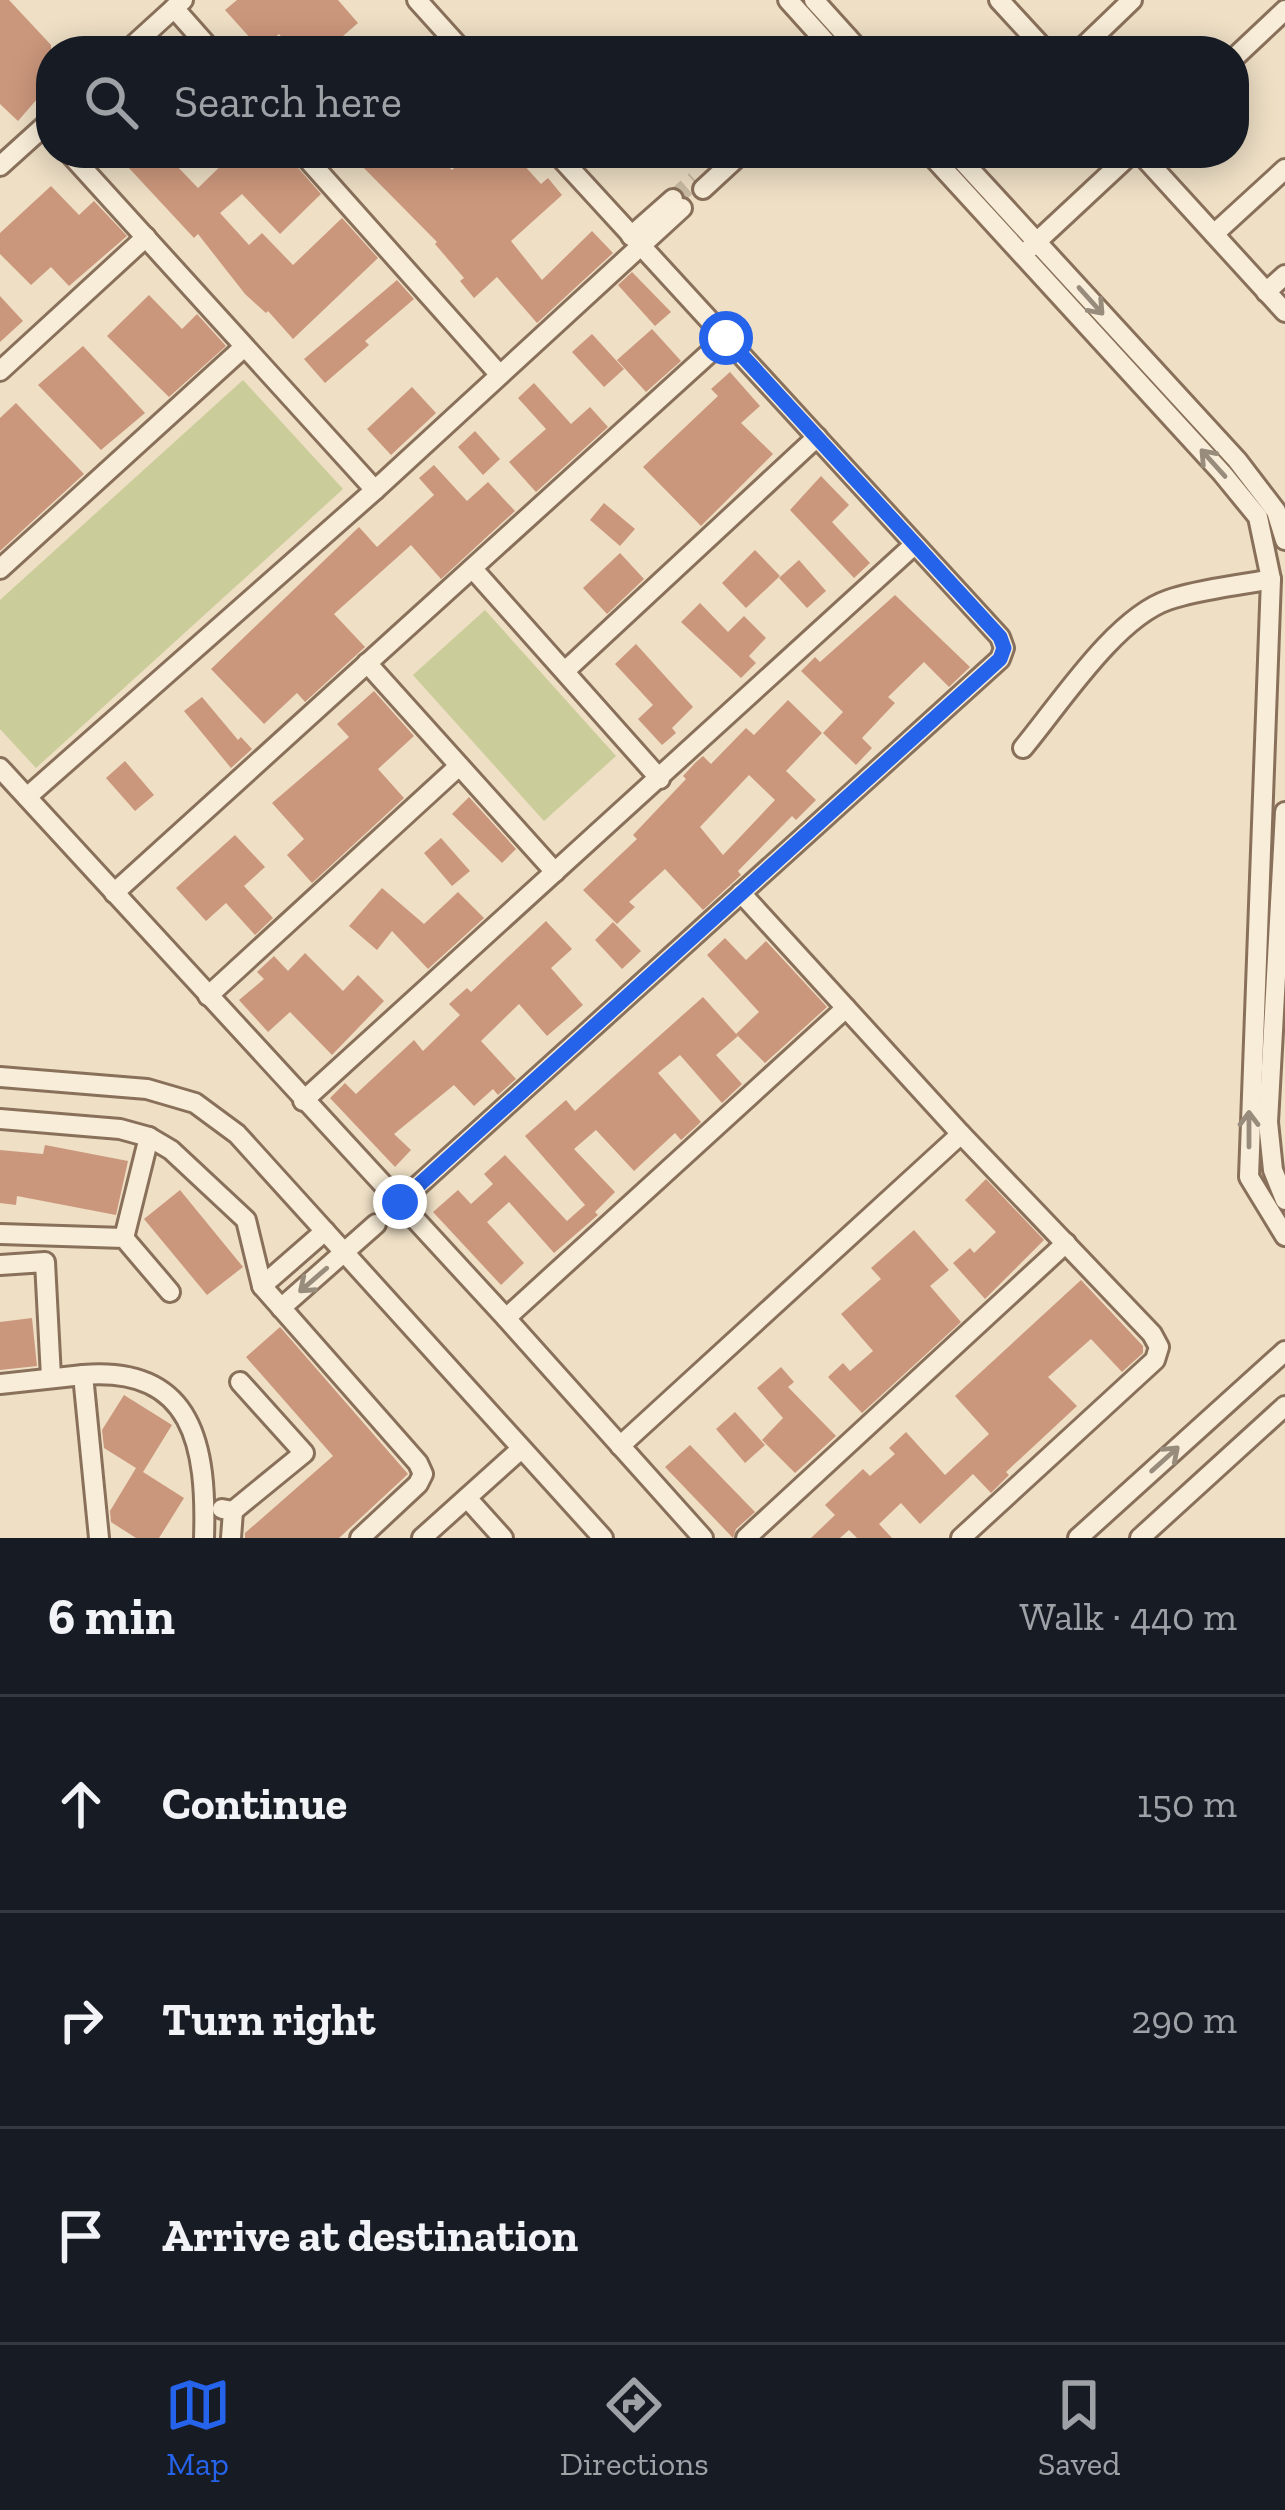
<!DOCTYPE html>
<meta charset="utf-8">
<style>
:root{--surface:#171b24;--page:#242831;--text:#f1f3f6;--muted:#9ea1a6;--line:#363941;--accent:#2563eb}
body{margin:0;font-family:"Zilla Slab",serif;background:var(--page);color:var(--text)}
.stop{position:absolute;width:36px;height:36px;margin:-27px;border:9px solid #2563eb;border-radius:50%;background:#fff}
.stop.end{background:#2563eb;border-color:#fff;box-shadow:0 3px 12px #0008}
.list{margin:0;padding:0;list-style:none}
h2{display:flex;justify-content:space-between;align-items:center;height:156px;margin:0;padding:0 48px;font-size:51px}
h2 small{font-size:39px;font-weight:400;color:var(--muted)}
.list li{display:grid;grid-template-columns:78px 1fr auto;gap:36px;align-items:center;box-sizing:border-box;height:216px;padding:0 48px;border-top:3px solid var(--line)}
.list b{display:block;font-size:45px;white-space:nowrap}
.list em{font-size:39px;font-style:normal;color:var(--muted)}
.icon{flex:none;width:66px;height:66px;fill:none;stroke:currentColor;stroke-width:2;stroke-linecap:round;stroke-linejoin:round}
.map{position:relative;flex:none;width:1285px;height:1538px;overflow:hidden}
.search{position:absolute;background:var(--surface);box-shadow:0 6px 30px #0003;left:36px;right:36px;top:36px;height:132px;display:flex;align-items:center;gap:30px;box-sizing:border-box;padding:0 42px;border-radius:48px;color:var(--muted);font-size:45px}
.sheet{height:804px;background:var(--surface)}
nav{display:flex;justify-content:space-around;align-items:center;box-sizing:border-box;height:168px;border-top:3px solid var(--line);background:var(--surface);font-size:33px;color:var(--muted)}
nav a{display:grid;justify-items:center;gap:6px}
nav .on{color:var(--accent)}
.map>svg:first-child{display:block}
.green{fill:#cacc99}
.building{fill:#cb977c;fill-rule:evenodd}
.lines{fill:none;stroke-linecap:round;stroke-linejoin:round}
.minor-tunnel{stroke:#cabba4;stroke-width:18;stroke-dasharray:18 9;stroke-linecap:butt}
.minor-casing{stroke:#89705b;stroke-width:24}
.minor{stroke:#f8edd8;stroke-width:18}
.oneway{stroke:#988c7c}
.route{stroke:#2563eb;stroke-width:15}
</style>
<div class="map">
<svg width="1285" height="1538" viewBox="0 0 1285 1538">
<rect width="100%" height="100%" fill="#eedfc5"/>
<!-- green -->
<g class="green">
<polygon points="243,380 343,489 36,768 0,729 0,600"/>
<polygon points="485,610 616,756 544,821 413,675"/>
</g>
<!-- building -->
<g class="building">
<polygon points="0,0 9,0 51,45 51,83 18,121 0,104"/>
<polygon points="237,0 338,0 358,23 335,43 342,51 294,51 279,34 261,50 225,10"/>
<polygon points="115,153 184,153 173,162 198,188 234,153 285,153 321,194 280,234 242,194 220,213 249,245 262,233 293,265 342,218 378,258 293,339 268,311 266,313 245,294 198,234 194,238"/>
<polygon points="366,153 433,153 452,170 471,153 513,153 541,184 548,178 562,195 511,241 542,280 592,231 613,253 537,323 497,277 474,298 460,281 464,278 435,244 437,242 357,161"/>
<polygon points="51,186 79,215 94,201 127,236 69,286 51,267 31,285 0,254 0,233"/>
<polygon points="632,272 671,312 655,326 618,285"/>
<polygon points="397,280 414,299 365,341 369,345 325,383 304,359"/>
<polygon points="149,295 182,329 197,314 226,346 169,397 107,336"/>
<polygon points="0,296 23,321 0,342"/>
<polygon points="652,329 681,361 646,392 617,360"/>
<polygon points="592,334 624,369 604,387 572,352"/>
<polygon points="83,346 145,413 101,450 38,385"/>
<polygon points="730,372 760,406 741,423 773,454 701,526 643,467 718,396 711,389"/>
<polygon points="534,383 571,424 590,407 608,427 536,492 509,462 546,429 518,398"/>
<polygon points="412,387 436,413 391,455 367,429"/>
<polygon points="16,403 84,474 0,551 0,418"/>
<polygon points="475,431 500,459 483,475 458,447"/>
<polygon points="434,465 467,501 488,482 515,511 441,579 411,545 334,614 365,647 305,702 297,693 264,724 211,669 359,527 377,547 434,495 419,478"/>
<polygon points="821,476 849,505 832,522 870,563 854,578 790,510"/>
<polygon points="604,503 635,529 620,546 590,520"/>
<polygon points="755,550 780,576 746,608 722,583"/>
<polygon points="620,553 644,579 607,614 583,588"/>
<polygon points="799,560 826,591 807,608 779,578"/>
<polygon points="895,595 970,667 949,687 924,662 888,697 895,703 862,738 872,748 856,765 823,733 843,712 801,671 815,657 820,662"/>
<polygon points="700,603 728,632 744,616 766,638 749,656 756,663 741,678 681,622"/>
<polygon points="636,644 693,707 672,728 676,733 662,745 638,719 653,705 615,664"/>
<polygon points="374,691 414,736 378,769 404,798 312,883 287,855 304,839 272,803 349,737 337,724"/>
<polygon points="202,697 238,740 241,737 252,749 231,768 184,711"/>
<path d="M788 700 822 733 786 771 816 800 796 820 792 816 738 871 741 875 703 910 665 869 629 902 635 907 617 924 583 890 637 839 633 835 686 779 683 776 696 762 703 756 711 764 746 728 754 735ZM749 775 775 800 723 855 700 827Z"/>
<polygon points="125,761 154,795 135,811 106,778"/>
<polygon points="469,797 516,849 502,863 452,814"/>
<polygon points="235,835 265,867 244,886 273,918 255,935 226,903 206,921 176,888"/>
<polygon points="441,838 470,871 452,886 424,853"/>
<polygon points="382,888 424,924 458,892 484,918 428,969 392,931 377,950 349,926"/>
<polygon points="546,921 572,949 551,968 583,1005 547,1036 519,1004 481,1041 516,1079 498,1095 493,1089 474,1106 454,1085 394,1134 411,1150 395,1167 330,1098 345,1083 356,1094 414,1040 423,1051 460,1015 449,1004 467,988 471,992"/>
<polygon points="613,922 641,951 622,969 595,940"/>
<polygon points="725,938 746,960 766,941 827,1007 765,1063 736,1034 759,1012 707,955"/>
<polygon points="305,953 343,991 358,975 384,1001 332,1055 290,1012 268,1032 239,1000 264,979 257,972 274,956 288,971"/>
<polygon points="703,997 738,1036 716,1055 742,1084 722,1103 680,1055 658,1073 701,1122 681,1140 675,1133 634,1171 596,1130 574,1149 615,1192 595,1212 598,1215 554,1253 509,1202 487,1222 524,1263 501,1285 433,1212 458,1190 471,1204 493,1184 484,1174 505,1155 567,1221 585,1205 525,1136 566,1100 575,1111"/>
<polygon points="45,1145 128,1161 116,1215 17,1196 16,1205 0,1203 0,1150 43,1154"/>
<polygon points="986,1179 1044,1240 985,1299 953,1263 970,1248 974,1253 996,1232 965,1200"/>
<polygon points="180,1190 243,1267 207,1295 144,1219"/>
<polygon points="914,1230 949,1270 930,1286 961,1322 862,1413 828,1377 843,1363 850,1371 873,1351 841,1314 881,1279 871,1268"/>
<polygon points="1081,1280 1143,1346 1143,1353 1122,1372 1091,1339 1048,1377 1077,1406 1006,1472 1009,1475 991,1493 973,1474 920,1524 901,1503 879,1524 892,1538 857,1538 849,1530 840,1538 811,1538 835,1515 825,1505 863,1469 870,1476 895,1454 889,1448 906,1432 945,1475 989,1434 955,1396"/>
<polygon points="32,1318 37,1366 0,1370 0,1322"/>
<polygon points="280,1327 408,1474 339,1538 245,1538 245,1533 333,1456 246,1357"/>
<polygon points="781,1367 794,1382 788,1387 836,1436 795,1473 762,1440 783,1418 757,1388"/>
<polygon points="124,1395 172,1425 143,1472 184,1498 159,1538 136,1538 111,1522 110,1511 136,1468 104,1448 102,1430"/>
<polygon points="735,1412 765,1445 745,1463 716,1429"/>
<polygon points="690,1445 755,1512 736,1529 733,1538 665,1467"/>
</g>
<g class="lines">
<!-- minor-tunnel -->
<polyline class="minor-tunnel" points="673,199 695,180"/>
<defs>
<g id="minor">
<polyline points="417,0 463,51"/>
<polyline points="788,0 834,51 848,38"/>
<polyline points="814,0 860,51"/>
<polyline points="999,0 1046,51"/>
<polyline points="174,8 212,51"/>
<polyline points="127,51 183,0"/>
<polyline points="1079,51 1132,0"/>
<polyline points="1234,58 1285,10"/>
<polyline points="69,153 375,490"/>
<polyline points="302,153 499,374"/>
<polyline points="929,153 1222,473 1258,517 1271,579 1249,1177 1285,1236"/>
<polyline points="955,153 1237,460 1276,511 1285,540"/>
<polyline points="1140,153 1285,312"/>
<polyline points="0,166 51,120"/>
<polyline points="703,189 742,153"/>
<polyline points="1214,234 1285,169"/>
<polyline points="631,236 673,199"/>
<polyline points="1030,248 1132,153"/>
<polyline points="1266,292 1285,275"/>
<polyline points="0,371 146,237"/>
<polyline points="0,569 243,348"/>
<polyline points="473,569 660,779"/>
<polyline points="367,663 555,872"/>
<polyline points="565,671 817,437"/>
<path d="M1023 748C1059 705 1115 618 1168 600 1200 589 1237 586 1271 579"/>
<polyline points="0,768 506,1318 703,1538"/>
<polyline points="27,797 375,490 682,208"/>
<polyline points="1285,812 1268,1122 1273,1170 1285,1200"/>
<polyline points="114,893 726,338"/>
<polyline points="741,893 961,1134 1152,1334 1159,1347 1155,1360 961,1538"/>
<polyline points="208,996 459,766"/>
<polyline points="0,1077 147,1089 195,1103 237,1134 603,1538"/>
<polyline points="303,1101 914,545"/>
<polyline points="0,1119 120,1129 149,1137 171,1150 246,1220 262,1286 418,1463 423,1474 418,1484 360,1538"/>
<polyline points="391,1210 1000,659 1004,648 1000,637 556,153"/>
<polyline points="0,1234 124,1238 170,1292"/>
<polyline points="124,1238 149,1137"/>
<polyline points="0,1265 45,1262 51,1377"/>
<polyline points="262,1286 325,1231"/>
<polyline points="281,1308 376,1224"/>
<polyline points="506,1318 846,1008"/>
<polyline points="0,1384 83,1375"/>
<polyline points="620,1446 961,1134"/>
<polyline points="467,1498 503,1538"/>
<polyline points="222,1509 233,1511 231,1538"/>
<polyline points="233,1511 304,1453 240,1382"/>
<path d="M99 1538 83 1375C194 1366 207 1447 204 1538"/>
<polyline points="422,1538 521,1449"/>
<polyline points="746,1538 1066,1243"/>
<polyline points="1078,1538 1285,1351"/>
<polyline points="1140,1538 1285,1406"/>
</g>
</defs>
<!-- minor casing -->
<use href="#minor" class="minor-casing"/>
<!-- minor -->
<use href="#minor" class="minor"/>
</g>
<!-- one-way arrows -->
<defs><path id="oneway-shaft" d="M-6 0H5M1.5-3L5.5 0L1.5 3" fill="none" stroke-width="1.6" stroke-linecap="round" stroke-linejoin="round" transform="scale(3)"/></defs>
<g class="oneway">
<use href="#oneway-shaft" transform="translate(1091 301) rotate(48)"/>
<use href="#oneway-shaft" transform="translate(1213 463) rotate(-132)"/>
<use href="#oneway-shaft" transform="translate(1249 1129) rotate(-90)"/>
<use href="#oneway-shaft" transform="translate(313 1280) rotate(139)"/>
<use href="#oneway-shaft" transform="translate(1165 1459) rotate(-42)"/>
</g>
<g class="lines">
<!-- route -->
<polyline class="route" points="400,1202 1000,659 1004,648 1000,637 726,338"/>
</g>
</svg>
<div class="stop" style="left:726px;top:338px"></div>
<div class="stop end" style="left:400px;top:1202px"></div>
<div class="search"><svg class="icon" aria-label="search" viewBox="0 0 24 24"><circle cx="10" cy="10" r="6"/><path d="M15 15l6 6"/></svg>Search here</div>
</div>
<section class="sheet">
<h2>6 min<small>Walk · 440 m</small></h2>
<ul class="list">
<li><svg class="icon" aria-label="ahead" viewBox="0 0 24 24"><path d="M12 20V5M6 11l6-6 6 6"/></svg><div><b>Continue</b></div><em>150 m</em></li>
<li><svg class="icon" aria-label="right" viewBox="0 0 24 24"><path d="M7 20v-9h11M14 6l5 5-5 5"/></svg><div><b>Turn right</b></div><em>290 m</em></li>
<li><svg class="icon" aria-label="arrive" viewBox="0 0 24 24"><path d="M6 21V4h12l-3 4 3 4H6"/></svg><div><b>Arrive at destination</b></div></li>
</ul>
</section>
<nav>
<a class="on"><svg class="icon" aria-label="map" viewBox="0 0 24 24"><path d="M3 6l6-2 6 2 6-2v14l-6 2-6-2-6 2zM9 4v14M15 6v14"/></svg>Map</a>
<a><svg class="icon" aria-label="directions" viewBox="0 0 24 24"><path d="M12 3l9 9-9 9-9-9zM9 14v-3h6M13 9l2 2-2 2"/></svg>Directions</a>
<a><svg class="icon" aria-label="saved" viewBox="0 0 24 24"><path d="M7 4h10v16l-5-4-5 4z"/></svg>Saved</a>
</nav>
